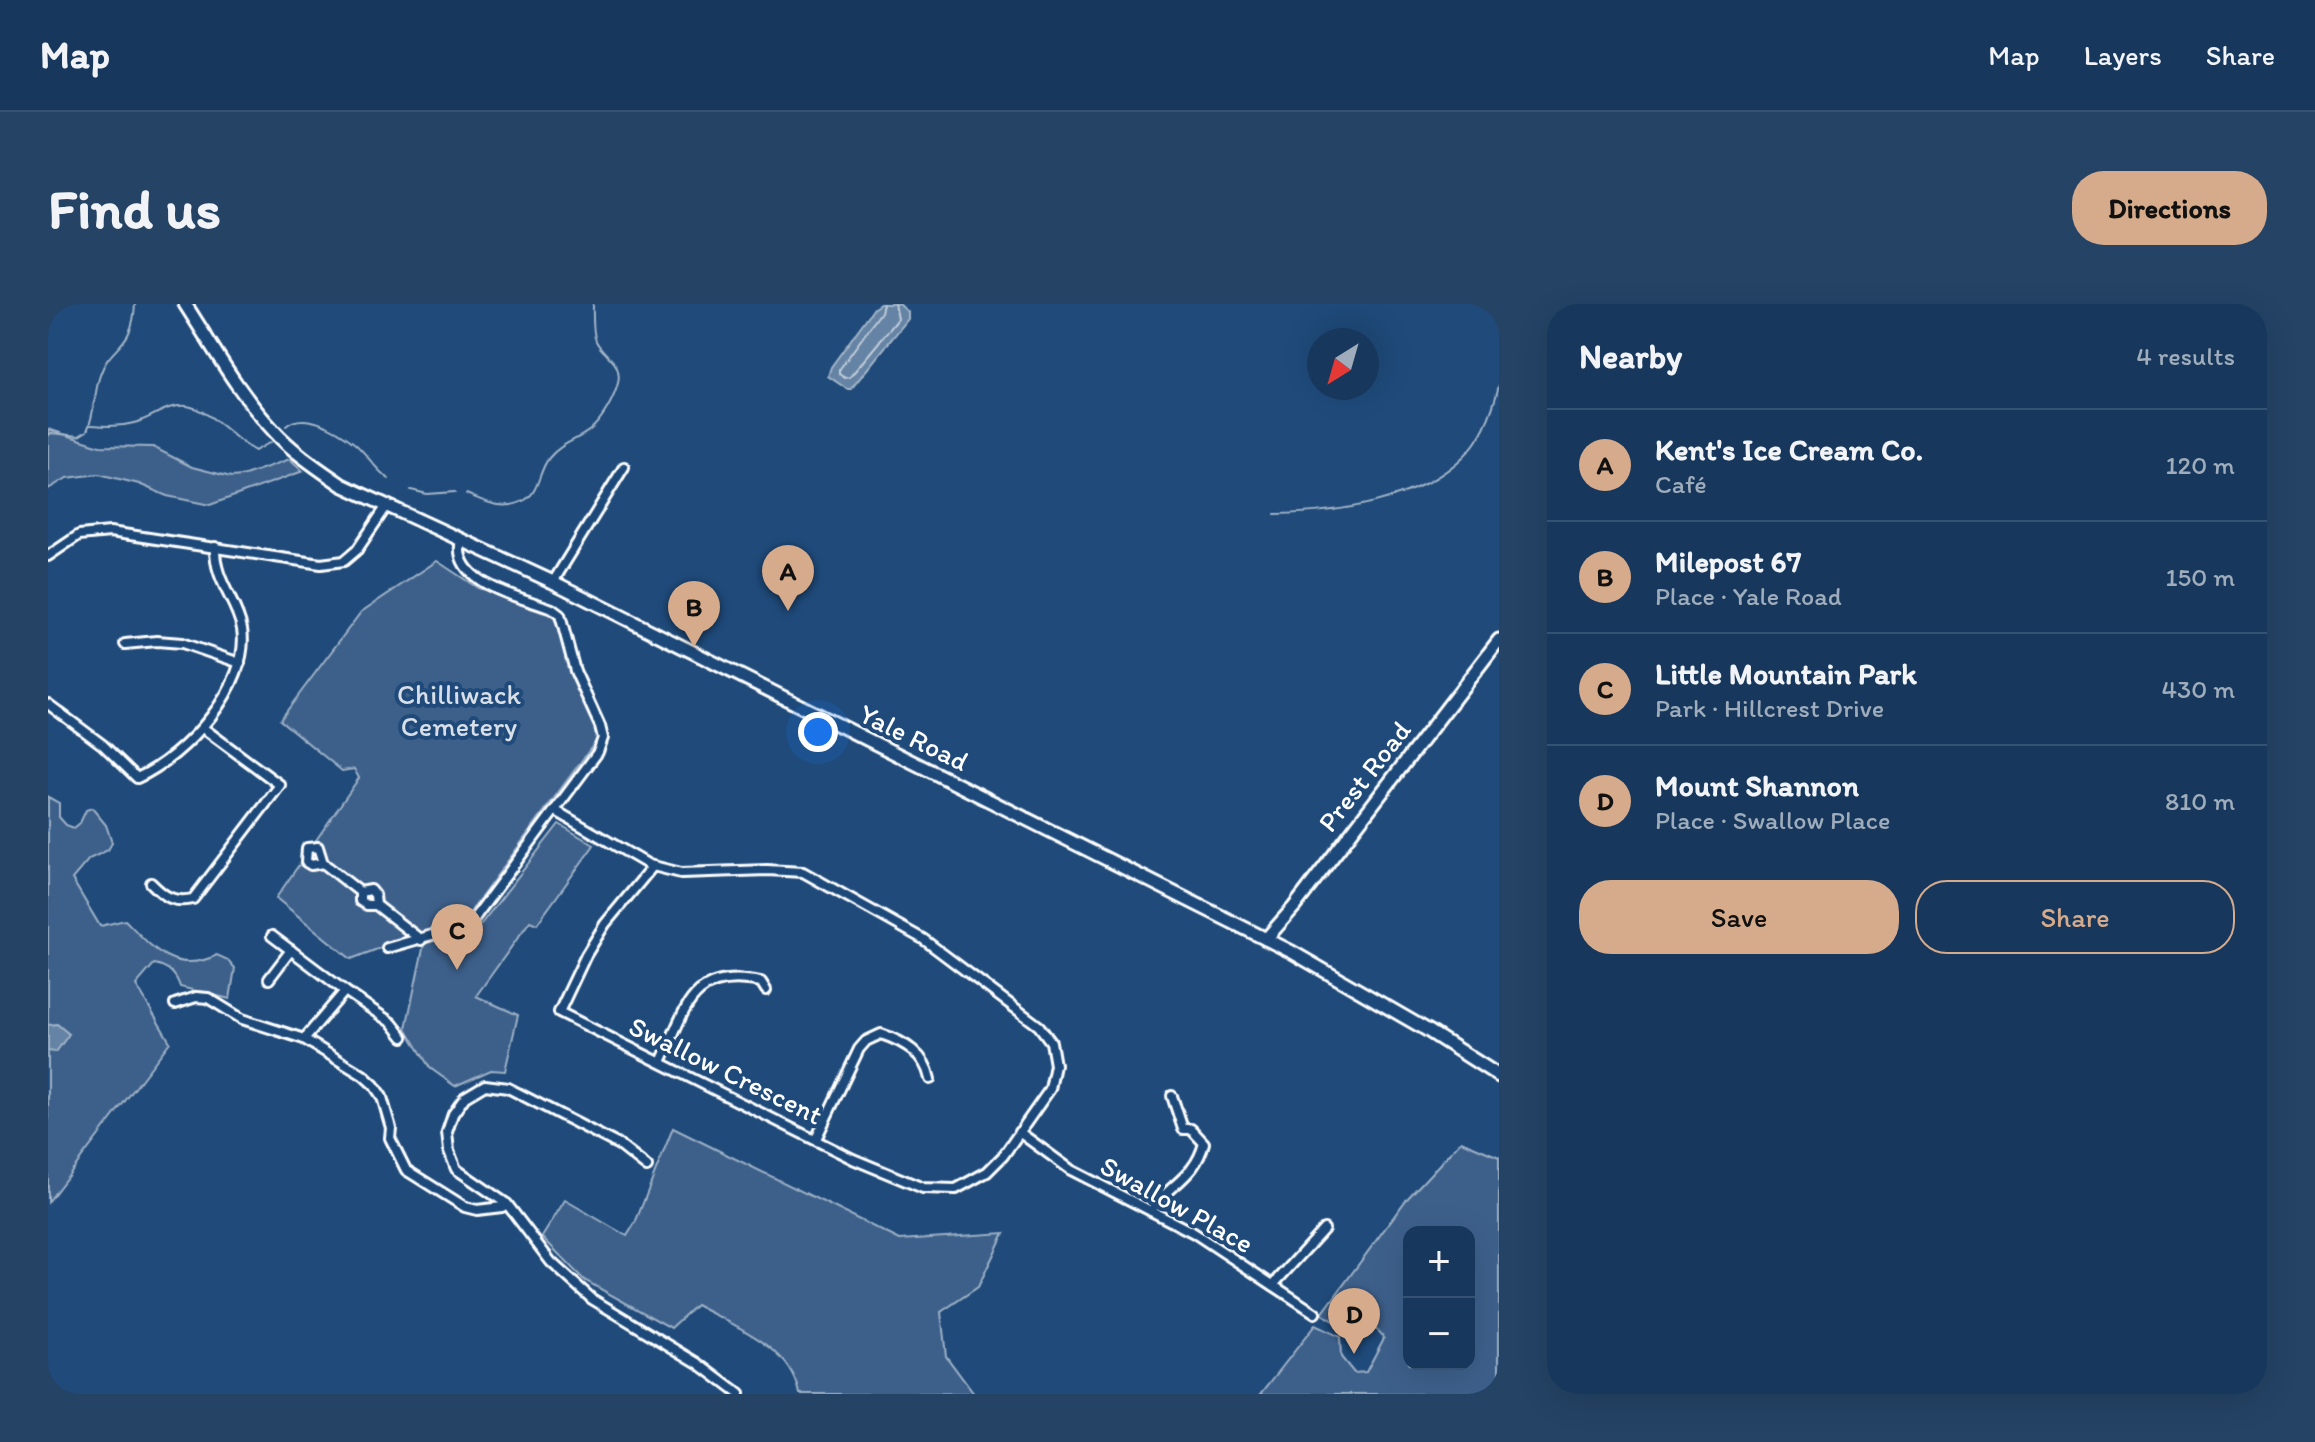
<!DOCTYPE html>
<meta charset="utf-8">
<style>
:root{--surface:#17385c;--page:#244365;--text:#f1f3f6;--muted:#9eacbb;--line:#365272;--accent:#d6ab8b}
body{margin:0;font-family:Itim,sans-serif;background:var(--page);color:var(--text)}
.controls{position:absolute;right:24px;bottom:24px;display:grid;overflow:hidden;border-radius:16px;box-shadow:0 8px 32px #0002}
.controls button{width:72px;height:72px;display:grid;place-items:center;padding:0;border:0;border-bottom:2px solid var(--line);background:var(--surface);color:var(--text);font:40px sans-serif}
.compass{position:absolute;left:1259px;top:24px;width:72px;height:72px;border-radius:50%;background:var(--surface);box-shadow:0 8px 32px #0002;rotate:217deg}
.you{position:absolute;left:770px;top:428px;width:28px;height:28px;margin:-20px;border:6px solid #fff;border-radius:50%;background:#1a73e8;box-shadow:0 0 0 12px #1a73e833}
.badge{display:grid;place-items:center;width:52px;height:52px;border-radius:50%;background:var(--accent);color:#111;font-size:26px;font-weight:700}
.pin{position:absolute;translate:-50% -66px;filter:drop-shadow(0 2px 4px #0008)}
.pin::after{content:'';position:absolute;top:42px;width:28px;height:24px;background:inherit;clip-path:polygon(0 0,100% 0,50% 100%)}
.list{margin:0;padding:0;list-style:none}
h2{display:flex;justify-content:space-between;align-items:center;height:104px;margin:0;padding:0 32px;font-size:34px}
h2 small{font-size:26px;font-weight:400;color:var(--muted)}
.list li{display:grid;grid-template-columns:52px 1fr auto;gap:24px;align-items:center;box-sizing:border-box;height:112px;padding:0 32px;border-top:2px solid var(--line)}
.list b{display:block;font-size:30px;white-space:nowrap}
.list p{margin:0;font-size:26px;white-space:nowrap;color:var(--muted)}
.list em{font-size:26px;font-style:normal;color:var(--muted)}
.actions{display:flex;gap:16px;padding:24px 32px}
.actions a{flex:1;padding:18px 0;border:2px solid var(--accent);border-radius:32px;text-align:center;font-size:28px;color:var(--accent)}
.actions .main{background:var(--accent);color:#111}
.map{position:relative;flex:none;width:1451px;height:1090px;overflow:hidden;border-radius:32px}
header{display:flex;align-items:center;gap:48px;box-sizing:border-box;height:112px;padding:0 40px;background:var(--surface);border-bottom:2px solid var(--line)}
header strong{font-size:38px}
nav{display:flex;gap:44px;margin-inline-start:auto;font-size:28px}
.intro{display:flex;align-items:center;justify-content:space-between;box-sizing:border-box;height:192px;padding:0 48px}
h1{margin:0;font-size:56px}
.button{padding:20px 36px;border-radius:32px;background:var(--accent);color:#111;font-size:28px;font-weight:700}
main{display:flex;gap:48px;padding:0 48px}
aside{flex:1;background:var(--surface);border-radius:32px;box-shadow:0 8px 32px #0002}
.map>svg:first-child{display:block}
.green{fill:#3c618b;stroke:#9eb0c5;stroke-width:2;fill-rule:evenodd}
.water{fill:#6583a4;stroke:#a3b5c8;stroke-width:2}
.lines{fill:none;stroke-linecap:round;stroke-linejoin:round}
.shore{stroke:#c1cddb;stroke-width:2}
.stream{stroke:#a3b5c8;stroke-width:2}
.street-casing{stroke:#fff;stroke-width:14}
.secondary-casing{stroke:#fff;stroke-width:17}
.street{stroke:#1f4a7a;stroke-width:8}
.secondary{stroke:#1f4a7a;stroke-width:11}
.labels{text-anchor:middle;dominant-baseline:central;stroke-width:8;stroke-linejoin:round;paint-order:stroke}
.park-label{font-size:28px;fill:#d8dfe8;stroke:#1f4a7a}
.street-label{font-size:28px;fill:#fff;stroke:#1f4a7a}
</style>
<header>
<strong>Map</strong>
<nav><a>Map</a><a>Layers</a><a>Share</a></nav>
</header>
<div class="intro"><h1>Find us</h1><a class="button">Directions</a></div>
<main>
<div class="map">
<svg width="1451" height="1090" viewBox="0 0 1451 1090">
<rect width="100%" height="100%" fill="#1f4a7a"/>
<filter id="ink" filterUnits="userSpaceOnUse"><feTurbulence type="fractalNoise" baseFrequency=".0125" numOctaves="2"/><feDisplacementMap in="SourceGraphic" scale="16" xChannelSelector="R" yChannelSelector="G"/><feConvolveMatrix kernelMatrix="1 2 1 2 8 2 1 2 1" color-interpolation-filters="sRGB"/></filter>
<g filter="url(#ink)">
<!-- green -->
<g class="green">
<polygon points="0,125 52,142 105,143 144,163 183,173 194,172 242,155 255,167 162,201 119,192 91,180 51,170 19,174 0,185"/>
<polygon points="389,257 430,284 496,304 505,313 513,323 515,345 551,433 420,611 303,655 228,594 311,474 306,465 294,467 232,416 313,308"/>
<path d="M0 493 11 499V513L18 521 26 524 32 519 38 506 44 504 58 521 64 539 60 546 41 555 24 575 52 622 77 616C104 643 126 672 169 651L180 656 187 664 182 695 132 683C128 670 119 662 106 660L88 681 122 738 0 898Z"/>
<polygon points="511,520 546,541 489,620 482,617 428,692 470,711 457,767 443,766 407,782 382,764 358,724 376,640 433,620"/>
<path d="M625 824 852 936 956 929 930 983 893 1008 898 1052 926 1090H752C743 1042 686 1022 648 1001L623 1024 536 976 494 933 517 896 579 932 587 919Z"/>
<path d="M1413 837 1451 853V1090H1213L1267 1021 1292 1033 1293 1053 1306 1069 1318 1068 1336 1034C1325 1016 1315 1027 1299 1023 1291 1022 1281 1014 1274 1010L1358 896ZM1361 928H1421V1060H1361Z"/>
</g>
<!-- water -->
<g class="water">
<polygon points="832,0 851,0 860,8 860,15 803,85 799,85 780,72 783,63 826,4"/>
<polygon points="9,720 21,730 8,748 0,747 0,721"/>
</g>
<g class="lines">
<!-- shore -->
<polyline class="shore" points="835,0 833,8 791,66 791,70 797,74 802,73 850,15 847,0"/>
<!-- stream -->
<g class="stream">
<path d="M42 121C57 122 71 123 86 119 103 115 120 99 139 102 165 107 184 135 207 147L223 138"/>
<path d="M238 122C256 106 290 126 306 139 319 149 326 165 341 175"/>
<path d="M0 132 3 129 31 132 39 127C47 109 46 89 52 71 62 40 85 46 87 0"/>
<polyline points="363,186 379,190 407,188"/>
<path d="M418 190C438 198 456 208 477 196 491 188 491 166 501 154 513 139 528 137 542 126 554 116 566 95 570 79 575 57 555 52 548 37 544 27 545 11 545 0"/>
<path d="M1227 210C1289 209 1370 198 1416 152 1435 134 1445 106 1451 81"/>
</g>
<defs>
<g id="street">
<polyline points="0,252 31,231 62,228 273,260 296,257 309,246 338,203"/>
<polyline points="505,278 576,163"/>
<polyline points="77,340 109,337 134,339 192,359"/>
<path d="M0 400 55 441 89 474C137 453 203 381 194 325 189 297 166 277 167 243"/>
<polyline points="508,507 601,561 633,569 719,566 755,568 875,635 991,722 1003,738 1007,761 1002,785 955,852 939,868 908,885 875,884 805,855 511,708 538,651 557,620 605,562"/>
<polyline points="275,559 263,561 258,558 259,544 270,543 275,559 312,588 312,597 319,601 328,601 373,636"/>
<path d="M103 579C117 593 125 599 145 595L232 481 155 424"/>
<polyline points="312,588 323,586 327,591 328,601"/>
<polyline points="224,632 297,687 344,719 355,733"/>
<path d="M339 644 422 620 550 448 555 434 552 422 527 367 512 311 504 305C474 293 402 280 413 236"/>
<polyline points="221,675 243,646"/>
<polyline points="127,700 148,693 160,694 194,715 256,735 315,771 326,781 334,793 343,824 342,834 358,866 417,903 429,906 454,903 459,900"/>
<polyline points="256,735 297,687"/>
<path d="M613 758C638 705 642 664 713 678L718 686"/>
<polyline points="971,828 1023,866 1146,929 1267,1009"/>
<path d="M768 835 811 745 818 737 833 730C857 738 877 750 882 775"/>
<polyline points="599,863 571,841 460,784 437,781 417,793 405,810 399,828 401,847 408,865 459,900 503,958 544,995 650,1059 691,1090"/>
<path d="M1103 907C1122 879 1147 874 1156 839L1143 825H1135L1124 792"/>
<polyline points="1225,981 1276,925"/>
</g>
<g id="secondary">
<path d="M137 0C165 43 191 90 226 127 245 148 271 165 294 181L505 278 1244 648 1379 726 1451 772"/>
<polyline points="1218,635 1246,603 1451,336"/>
</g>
</defs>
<!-- street casing -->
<use href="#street" class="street-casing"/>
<!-- secondary casing -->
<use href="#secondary" class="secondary-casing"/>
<!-- street -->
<use href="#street" class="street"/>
<!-- secondary -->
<use href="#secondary" class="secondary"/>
</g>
</g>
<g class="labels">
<!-- park labels -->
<g class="park-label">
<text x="411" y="390">Chilliwack<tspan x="411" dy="32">Cemetery</tspan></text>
</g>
<!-- street labels -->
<g class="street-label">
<text transform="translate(866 433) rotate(26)">Yale Road</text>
<text transform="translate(1316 472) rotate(-52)">Prest Road</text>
<text transform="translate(678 766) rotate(26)">Swallow Crescent</text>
<text transform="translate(1129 900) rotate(29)">Swallow Place</text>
</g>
</g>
</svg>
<div class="controls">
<button>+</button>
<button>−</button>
</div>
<svg class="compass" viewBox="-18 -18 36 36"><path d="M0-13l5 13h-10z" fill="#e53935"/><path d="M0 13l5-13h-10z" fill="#9eacbb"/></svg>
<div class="you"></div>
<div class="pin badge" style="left:740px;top:307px">A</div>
<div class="pin badge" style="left:646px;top:343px">B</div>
<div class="pin badge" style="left:409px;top:666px">C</div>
<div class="pin badge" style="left:1306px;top:1050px">D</div>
</div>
<aside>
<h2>Nearby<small>4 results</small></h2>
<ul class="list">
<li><span class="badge">A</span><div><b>Kent's Ice Cream Co.</b><p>Café</p></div><em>120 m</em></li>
<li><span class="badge">B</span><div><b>Milepost 67</b><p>Place · Yale Road</p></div><em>150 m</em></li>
<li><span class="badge">C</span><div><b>Little Mountain Park</b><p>Park · Hillcrest Drive</p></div><em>430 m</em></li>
<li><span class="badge">D</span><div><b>Mount Shannon</b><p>Place · Swallow Place</p></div><em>810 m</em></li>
</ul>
<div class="actions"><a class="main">Save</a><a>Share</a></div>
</aside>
</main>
